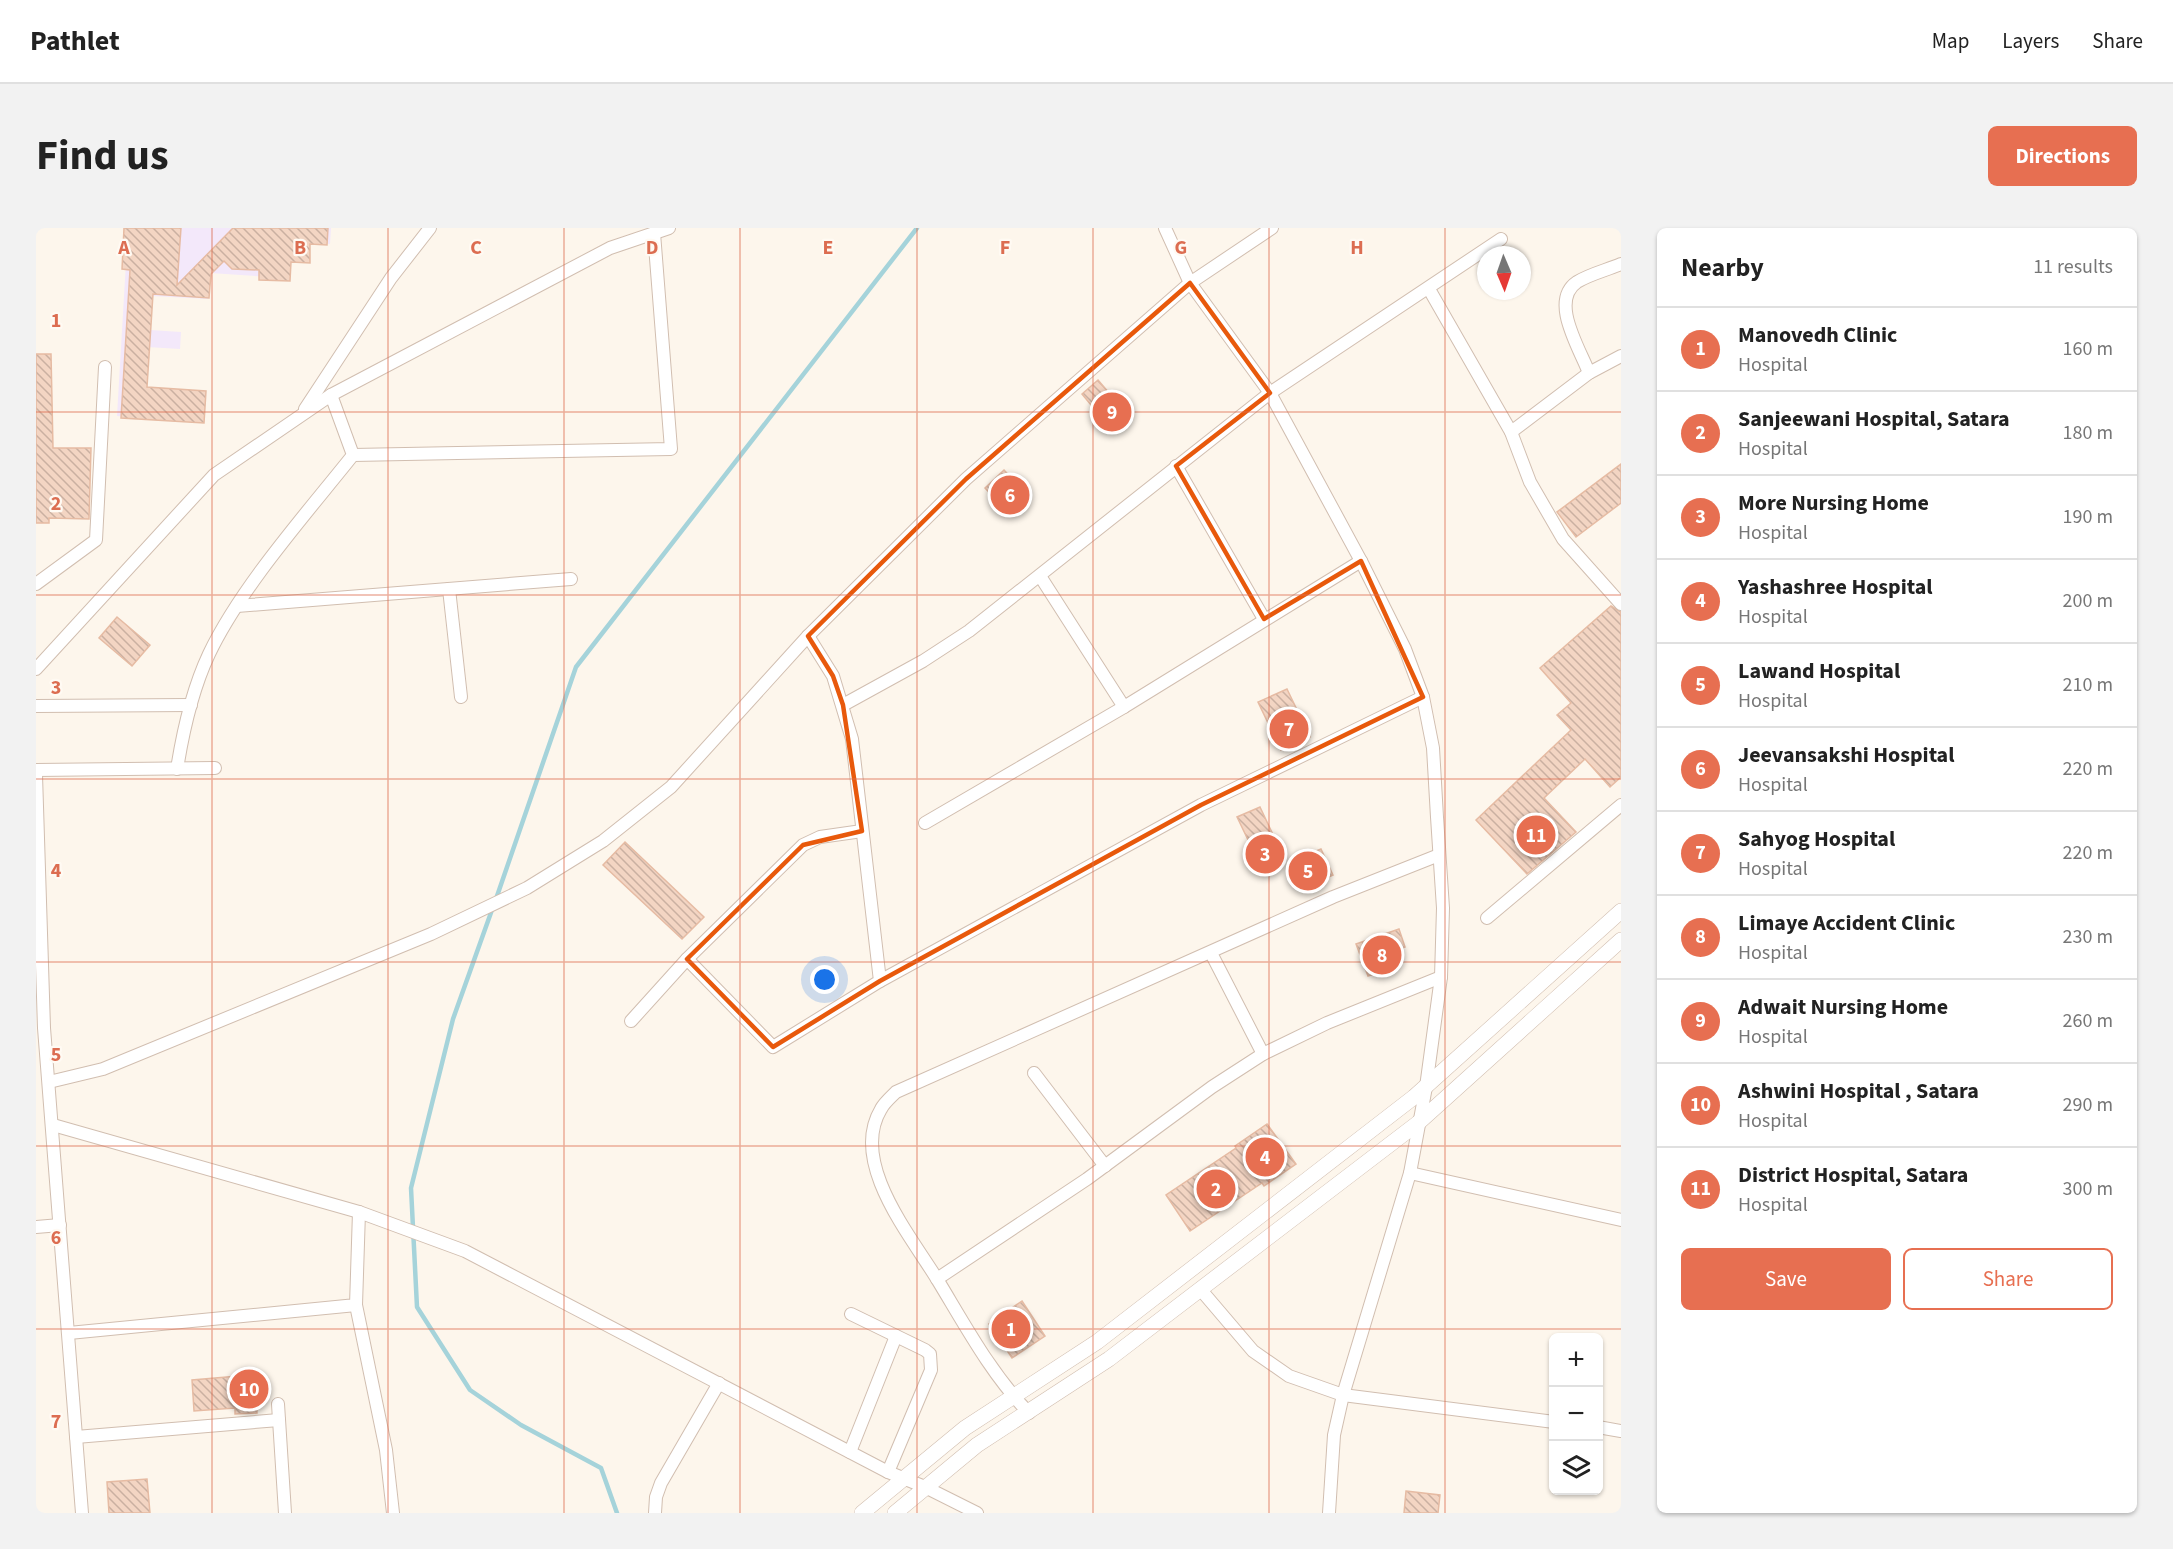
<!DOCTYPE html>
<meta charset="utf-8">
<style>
:root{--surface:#fff;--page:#f2f2f2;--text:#222;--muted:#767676;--line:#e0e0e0;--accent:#e76f51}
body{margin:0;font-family:"Source Sans 3",sans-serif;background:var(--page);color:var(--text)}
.controls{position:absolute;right:18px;bottom:18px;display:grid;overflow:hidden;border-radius:9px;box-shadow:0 2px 4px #0004}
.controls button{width:54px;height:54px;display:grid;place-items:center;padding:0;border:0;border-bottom:2px solid var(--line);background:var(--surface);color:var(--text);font:30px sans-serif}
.compass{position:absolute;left:1441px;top:18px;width:54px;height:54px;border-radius:50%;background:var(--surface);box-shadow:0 2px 4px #0004;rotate:178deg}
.you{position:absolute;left:789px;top:752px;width:21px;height:21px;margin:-15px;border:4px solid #fff;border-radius:50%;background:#1a73e8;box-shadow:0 0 0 9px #1a73e833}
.badge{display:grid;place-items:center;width:39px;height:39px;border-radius:50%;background:var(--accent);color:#fff;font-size:20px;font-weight:700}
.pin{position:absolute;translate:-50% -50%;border:3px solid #fff;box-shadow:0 2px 6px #0006}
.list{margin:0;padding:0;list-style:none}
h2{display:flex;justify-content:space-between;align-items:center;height:78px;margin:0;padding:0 24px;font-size:26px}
h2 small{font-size:20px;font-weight:400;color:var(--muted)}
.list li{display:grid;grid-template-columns:39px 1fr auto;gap:18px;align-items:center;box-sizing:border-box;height:84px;padding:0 24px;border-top:2px solid var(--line)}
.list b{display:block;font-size:22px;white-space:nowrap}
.list p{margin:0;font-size:20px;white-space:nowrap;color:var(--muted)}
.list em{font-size:20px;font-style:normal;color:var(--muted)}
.actions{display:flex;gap:12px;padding:18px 24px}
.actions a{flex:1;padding:14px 0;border:2px solid var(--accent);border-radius:9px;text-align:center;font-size:21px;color:var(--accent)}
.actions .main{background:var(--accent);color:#fff}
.icon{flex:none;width:33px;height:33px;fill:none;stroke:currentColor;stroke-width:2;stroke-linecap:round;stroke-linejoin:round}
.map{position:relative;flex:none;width:1585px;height:1285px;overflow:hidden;border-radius:9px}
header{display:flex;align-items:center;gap:36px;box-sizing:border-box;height:84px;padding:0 30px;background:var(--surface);border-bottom:2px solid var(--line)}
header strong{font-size:28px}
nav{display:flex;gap:33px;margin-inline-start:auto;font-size:21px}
.intro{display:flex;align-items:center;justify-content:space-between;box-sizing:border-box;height:144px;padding:0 36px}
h1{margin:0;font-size:42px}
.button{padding:15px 27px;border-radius:9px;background:var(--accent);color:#fff;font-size:21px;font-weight:700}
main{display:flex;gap:36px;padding:0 36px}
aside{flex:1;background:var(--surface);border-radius:9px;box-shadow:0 2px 4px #0004}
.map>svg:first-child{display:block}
.education{fill:#f3e8fa}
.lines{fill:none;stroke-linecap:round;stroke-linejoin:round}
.stream{stroke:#a5d3da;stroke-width:4.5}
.building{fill:url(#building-back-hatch);stroke:#e6bba3;stroke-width:1.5}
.minor-casing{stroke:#d1beb0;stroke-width:14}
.tertiary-casing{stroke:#d1beb0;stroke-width:16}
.minor{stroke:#fff;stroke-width:12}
.tertiary{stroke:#fff;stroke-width:15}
.marked{fill:none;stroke:#e8590c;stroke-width:4.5;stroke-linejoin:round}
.grid{fill:none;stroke:#dc6d51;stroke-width:1.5;stroke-opacity:0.55}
.grid-label{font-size:20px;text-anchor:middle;font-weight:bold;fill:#dc6d51;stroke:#fffaf3;stroke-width:4.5;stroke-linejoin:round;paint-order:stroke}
</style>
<header>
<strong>Pathlet</strong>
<nav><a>Map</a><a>Layers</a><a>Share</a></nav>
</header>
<div class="intro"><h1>Find us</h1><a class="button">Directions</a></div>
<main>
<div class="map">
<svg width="1585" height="1285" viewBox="0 0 1585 1285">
<defs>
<pattern id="building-back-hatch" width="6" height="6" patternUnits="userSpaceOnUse" patternTransform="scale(1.5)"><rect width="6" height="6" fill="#f3d5c3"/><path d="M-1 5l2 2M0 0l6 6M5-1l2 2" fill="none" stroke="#cab0a1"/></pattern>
</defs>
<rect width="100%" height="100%" fill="#fdf6ec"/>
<!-- education -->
<polygon class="education" points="92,0 295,0 294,16 273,14 250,30 249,50 174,45 172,71 116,68 114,102 145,104 144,121 111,119 108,164 163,193 81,188"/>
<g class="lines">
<!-- stream -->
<g class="stream">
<polyline points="460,671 540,439 881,0"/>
<polyline points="457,679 417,791 375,960 381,1079 434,1162 485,1197 565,1240 581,1285"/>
</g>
</g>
<!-- building -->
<g class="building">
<polygon points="88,0 145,0 141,57 197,0 292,0 291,17 274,16 274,35 255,34 254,53 223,52 223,42 196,41 188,33 175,46 173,70 117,66 111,159 170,163 168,195 85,190 94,42 86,41"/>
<polygon points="0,126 15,126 17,220 55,220 53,291 13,290 13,295 0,295"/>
<polygon points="1062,152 1091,186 1074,200 1046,166"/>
<polygon points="1585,236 1585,275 1540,309 1521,284"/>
<polygon points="968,242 994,270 975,288 949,260"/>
<polygon points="1575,378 1585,384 1585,549 1574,559 1549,531 1508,570 1540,604 1491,646 1440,592 1535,502 1521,487 1535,475 1504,440"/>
<polygon points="81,389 114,417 96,438 63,410"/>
<polygon points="1251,461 1274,509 1245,522 1222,474"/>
<polygon points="1224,579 1249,632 1227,643 1201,589"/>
<polygon points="589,614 668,689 646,711 567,637"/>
<polygon points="1285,621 1297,647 1267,660 1256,633"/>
<polygon points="1363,701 1369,719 1354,724 1359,739 1332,748 1320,716"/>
<polygon points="1231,896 1260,936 1228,958 1226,955 1154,1003 1130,967 1200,920 1199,918"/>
<polygon points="986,1073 1009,1108 976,1130 953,1096"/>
<polygon points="227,1146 227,1161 220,1162 221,1185 199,1186 199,1180 158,1183 156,1152"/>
<polygon points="111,1251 114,1285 73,1285 71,1254"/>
<polygon points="1370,1263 1404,1267 1402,1285 1368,1285"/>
</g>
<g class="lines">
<defs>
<g id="minor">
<polyline points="1129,0 1154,55 1236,0"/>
<polyline points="1393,61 1475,204 1494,254 1527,311 1585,376"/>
<path d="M1553 145C1544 121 1513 73 1541 54 1554 46 1571 42 1585 36"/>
<polyline points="269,181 355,50 394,0"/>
<polyline points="1475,204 1553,145 1585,128"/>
<polyline points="317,227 635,221 618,5"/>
<polyline points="1140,238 1228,391"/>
<polyline points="1004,348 1088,479"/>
<polyline points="0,356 60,312 69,139"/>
<polyline points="413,361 425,469"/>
<polyline points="201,378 535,351"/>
<polyline points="0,441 178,247 295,167 574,20 633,0"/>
<polyline points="807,477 887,433 933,403 1234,165 1465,11"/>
<polyline points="0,478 155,477"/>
<path d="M141 541C147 503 156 462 173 426 205 359 270 286 317 227L295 167"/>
<polyline points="0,542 179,540"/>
<polyline points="0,547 8,800 46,1285"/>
<polyline points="889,595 1088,479 1325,333"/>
<path d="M1403 627 1297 669 860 864C855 869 848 875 845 881 813 934 874 1007 901 1051L1051 951 1176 859 1227 826 1291 795 1405 749"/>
<polyline points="1451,690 1585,577"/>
<polyline points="1175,725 1227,826"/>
<polyline points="651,731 737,819 844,753 816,511 797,448 772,408"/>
<polyline points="844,753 1165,577 1387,469"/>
<polyline points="595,793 651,731 767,617 784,609 826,603"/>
<polyline points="998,845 1069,938"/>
<polyline points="13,854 67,841 395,706 491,660 567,613 635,559 772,408 930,251 1154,55 1234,165 1325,333 1369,421 1387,469 1397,520 1401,589 1407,680 1405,749 1390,859 1374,945 1585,992"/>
<polyline points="17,897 323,984 429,1023 852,1244 889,1259 941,1285"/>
<polyline points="0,999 24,997"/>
<path d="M901 1051C929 1097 955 1146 993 1185"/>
<polyline points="1165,1062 1217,1123 1253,1148 1307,1167 1518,1194"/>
<polyline points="320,1077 350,1222 357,1285"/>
<polyline points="815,1086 889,1122 894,1126 895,1142 852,1244"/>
<polyline points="33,1105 320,1077 323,984"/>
<polyline points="242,1176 249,1285"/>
<polyline points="1562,1199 1585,1203"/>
<polyline points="40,1209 243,1192"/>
<polyline points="814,1224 860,1108"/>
<polyline points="619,1285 620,1269 625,1255 683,1155"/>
<polyline points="1293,1285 1298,1207 1307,1167 1374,945"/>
</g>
<g id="tertiary">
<polyline points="826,1285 929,1200 1061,1114 1378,869 1585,683"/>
<polyline points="859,1285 941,1217 1073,1131 1382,895 1585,712"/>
</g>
</defs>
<!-- minor casing -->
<use href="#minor" class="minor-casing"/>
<!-- tertiary casing -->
<use href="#tertiary" class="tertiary-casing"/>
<!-- minor -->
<use href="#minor" class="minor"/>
<!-- tertiary -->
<use href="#tertiary" class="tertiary"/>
</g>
<!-- marked area -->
<path class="marked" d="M1154 55 1234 165 1140 238 1228 391 1325 333 1387 469 1165 577 844 753 737 819 651 731 767 617 826 603 807 477 797 448 772 408 930 251Z"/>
<!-- grid -->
<path class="grid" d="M176 0V1285M352 0V1285M528 0V1285M704 0V1285M881 0V1285M1057 0V1285M1233 0V1285M1409 0V1285M0 184H1585M0 367H1585M0 551H1585M0 734H1585M0 918H1585M0 1101H1585"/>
<g class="grid-label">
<text x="88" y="26">A</text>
<text x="264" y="26">B</text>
<text x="440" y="26">C</text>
<text x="616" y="26">D</text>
<text x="792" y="26">E</text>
<text x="969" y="26">F</text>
<text x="1145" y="26">G</text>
<text x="1321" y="26">H</text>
<text x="20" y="99">1</text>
<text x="20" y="282">2</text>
<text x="20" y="466">3</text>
<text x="20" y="649">4</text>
<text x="20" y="833">5</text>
<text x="20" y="1016">6</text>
<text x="20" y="1200">7</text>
</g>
</svg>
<div class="controls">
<button>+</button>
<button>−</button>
<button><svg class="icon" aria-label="layers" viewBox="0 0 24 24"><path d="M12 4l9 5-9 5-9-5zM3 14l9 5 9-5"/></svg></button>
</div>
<svg class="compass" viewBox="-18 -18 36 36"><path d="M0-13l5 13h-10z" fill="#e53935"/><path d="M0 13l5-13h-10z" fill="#767676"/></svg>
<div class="you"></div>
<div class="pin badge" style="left:975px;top:1101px">1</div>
<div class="pin badge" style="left:1180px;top:961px">2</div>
<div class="pin badge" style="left:1229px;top:626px">3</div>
<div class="pin badge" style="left:1229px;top:929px">4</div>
<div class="pin badge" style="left:1272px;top:643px">5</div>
<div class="pin badge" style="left:974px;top:267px">6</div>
<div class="pin badge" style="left:1253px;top:501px">7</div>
<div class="pin badge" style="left:1346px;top:727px">8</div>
<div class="pin badge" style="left:1076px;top:184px">9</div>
<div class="pin badge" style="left:213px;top:1161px">10</div>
<div class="pin badge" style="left:1500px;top:607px">11</div>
</div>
<aside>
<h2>Nearby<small>11 results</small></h2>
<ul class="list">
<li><span class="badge">1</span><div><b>Manovedh Clinic</b><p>Hospital</p></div><em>160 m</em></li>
<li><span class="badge">2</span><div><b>Sanjeewani Hospital, Satara</b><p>Hospital</p></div><em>180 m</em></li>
<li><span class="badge">3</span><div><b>More Nursing Home</b><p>Hospital</p></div><em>190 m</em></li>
<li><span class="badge">4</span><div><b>Yashashree Hospital</b><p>Hospital</p></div><em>200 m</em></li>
<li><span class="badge">5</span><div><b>Lawand Hospital</b><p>Hospital</p></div><em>210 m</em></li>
<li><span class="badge">6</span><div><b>Jeevansakshi Hospital</b><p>Hospital</p></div><em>220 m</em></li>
<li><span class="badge">7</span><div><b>Sahyog Hospital</b><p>Hospital</p></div><em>220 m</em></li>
<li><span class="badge">8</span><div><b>Limaye Accident Clinic</b><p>Hospital</p></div><em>230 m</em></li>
<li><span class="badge">9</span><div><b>Adwait Nursing Home</b><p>Hospital</p></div><em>260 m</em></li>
<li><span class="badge">10</span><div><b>Ashwini Hospital , Satara</b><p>Hospital</p></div><em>290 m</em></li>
<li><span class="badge">11</span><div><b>District Hospital, Satara</b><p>Hospital</p></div><em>300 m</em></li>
</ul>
<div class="actions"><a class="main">Save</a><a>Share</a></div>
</aside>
</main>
